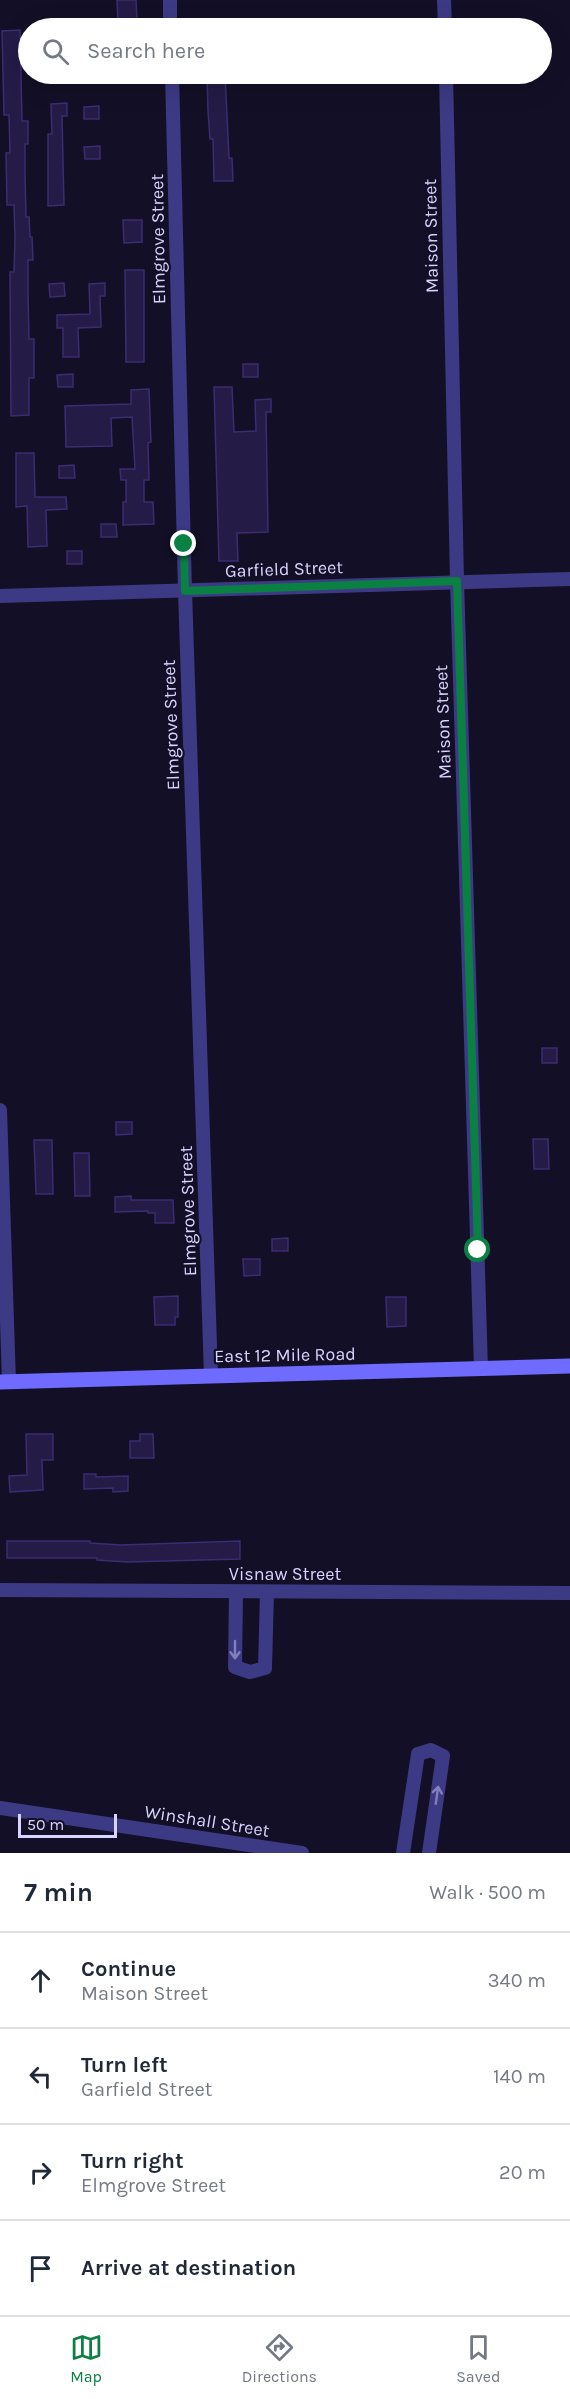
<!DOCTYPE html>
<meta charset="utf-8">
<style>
:root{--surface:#fff;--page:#f6f6f7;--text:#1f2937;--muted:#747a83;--line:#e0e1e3;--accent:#0b8043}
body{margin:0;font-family:Karla,sans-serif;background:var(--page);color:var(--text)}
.scale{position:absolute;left:18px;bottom:15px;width:99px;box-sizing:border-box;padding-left:6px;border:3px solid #d9d4ff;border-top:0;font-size:16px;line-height:21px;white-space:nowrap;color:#d9d4ff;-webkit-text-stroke:4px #130f26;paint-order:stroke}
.stop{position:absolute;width:18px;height:18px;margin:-14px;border:4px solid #0b8043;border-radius:50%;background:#fff}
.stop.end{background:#0b8043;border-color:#fff;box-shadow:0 2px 6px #0008}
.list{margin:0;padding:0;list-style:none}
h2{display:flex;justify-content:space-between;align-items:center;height:78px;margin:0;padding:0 24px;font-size:26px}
h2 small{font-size:20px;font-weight:400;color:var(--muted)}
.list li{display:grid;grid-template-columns:39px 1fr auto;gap:18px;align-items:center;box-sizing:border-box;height:96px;padding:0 24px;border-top:2px solid var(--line)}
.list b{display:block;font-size:22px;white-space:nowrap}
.list p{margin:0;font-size:20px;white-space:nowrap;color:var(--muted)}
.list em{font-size:20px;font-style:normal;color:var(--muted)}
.icon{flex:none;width:33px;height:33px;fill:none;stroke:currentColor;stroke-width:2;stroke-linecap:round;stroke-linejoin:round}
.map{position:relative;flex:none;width:570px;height:1853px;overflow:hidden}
.search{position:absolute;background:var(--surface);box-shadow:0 6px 24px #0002;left:18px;right:18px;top:18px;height:66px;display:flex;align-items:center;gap:15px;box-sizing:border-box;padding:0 21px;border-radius:33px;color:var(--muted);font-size:22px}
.sheet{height:462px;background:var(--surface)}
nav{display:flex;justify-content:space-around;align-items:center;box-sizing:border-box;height:84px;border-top:2px solid var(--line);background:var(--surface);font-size:16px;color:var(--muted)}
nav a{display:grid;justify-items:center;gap:3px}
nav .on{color:var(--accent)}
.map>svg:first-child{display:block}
.building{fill:#241b47;stroke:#3b2d73;stroke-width:1.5}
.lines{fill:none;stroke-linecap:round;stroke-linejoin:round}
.minor{stroke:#3d3a85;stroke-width:14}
.secondary{stroke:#6f6bff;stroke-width:15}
.oneway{stroke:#837fbc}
.route{stroke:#0b8043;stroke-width:8}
.labels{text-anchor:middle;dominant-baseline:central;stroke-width:4.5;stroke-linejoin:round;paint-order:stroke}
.street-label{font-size:18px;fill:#d9d4ff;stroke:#130f26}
</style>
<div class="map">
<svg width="570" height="1853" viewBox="0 0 570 1853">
<rect width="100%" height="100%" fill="#130f26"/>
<!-- building -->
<g class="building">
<polygon points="117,0 136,0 137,21 118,22"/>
<polygon points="20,30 22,121 28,121 28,144 25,144 25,175 26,217 29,217 30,237 32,237 33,260 28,260 28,295 29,339 34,339 34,378 29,378 29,415 11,416 10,272 14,272 15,238 14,205 7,205 6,153 10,153 9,115 4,115 2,31"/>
<polygon points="207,74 225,74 229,158 232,158 233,181 214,181 213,139 210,139 208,111"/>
<polygon points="67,103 67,116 62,116 64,205 48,206 48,134 52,134 51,104"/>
<polygon points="99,106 99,119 84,119 84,107"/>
<polygon points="100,146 100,159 85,159 84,147"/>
<polygon points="123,220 142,220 142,242 124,243"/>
<polygon points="125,270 144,270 144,362 126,362"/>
<polygon points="64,283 65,296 50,297 49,284"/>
<polygon points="105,283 105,296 100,296 101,327 78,328 79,357 63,357 63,328 57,328 57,315 90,314 89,284"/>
<rect x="243" y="364" width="15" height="13"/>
<polygon points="73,374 73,387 58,387 57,375"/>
<polygon points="214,387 232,387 234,432 256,431 255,400 271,399 271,412 266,412 268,532 237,533 238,561 219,561"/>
<polygon points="149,389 151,442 148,443 149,480 144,480 144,502 153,502 154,524 123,525 123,502 126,502 126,480 121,480 120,469 135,469 132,417 111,418 112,446 66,447 65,406 131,404 131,390"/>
<polygon points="16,453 34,453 35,497 66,497 67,509 46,510 47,546 28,547 27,506 16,507"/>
<polygon points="74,465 75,478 59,478 59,466"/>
<polygon points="101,524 116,524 117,537 101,537"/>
<rect x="67" y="551" width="15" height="13"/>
<rect x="542" y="1048" width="15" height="15"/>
<polygon points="116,1122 132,1122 132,1134 116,1135"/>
<polygon points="533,1139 548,1139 549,1169 534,1169"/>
<polygon points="34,1140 52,1140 53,1194 36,1194"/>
<polygon points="74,1153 89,1153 90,1196 75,1196"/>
<polygon points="131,1196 131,1200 173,1200 174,1223 155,1223 155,1213 148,1213 148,1211 115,1212 115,1197"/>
<polygon points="288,1238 288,1251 272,1251 272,1239"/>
<polygon points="243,1259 260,1259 260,1275 244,1276"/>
<polygon points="178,1296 178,1317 175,1317 175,1325 155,1325 154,1297"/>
<polygon points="386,1297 406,1297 406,1326 387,1327"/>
<polygon points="26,1434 53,1434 53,1460 42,1460 43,1490 10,1492 9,1476 27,1475"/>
<polygon points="140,1434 153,1434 154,1458 130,1458 130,1441 140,1441"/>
<polygon points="84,1474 96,1474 96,1477 128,1476 128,1491 113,1492 113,1488 84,1489"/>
<polygon points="7,1541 90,1541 90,1543 121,1545 240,1541 240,1559 127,1562 97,1560 97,1558 7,1558"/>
</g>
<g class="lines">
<!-- minor -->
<g class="minor">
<polyline points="170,0 170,28"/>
<polyline points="444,0 445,28"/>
<polyline points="172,74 185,591 211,1376"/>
<polyline points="446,74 457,581 481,1369"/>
<polyline points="0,596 570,579"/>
<polyline points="0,1110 9,1382"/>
<polyline points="0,1590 570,1593"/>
<polyline points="236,1592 235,1667 250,1672 265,1668 267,1592"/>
<polyline points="0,1808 302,1853"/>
<polyline points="403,1853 418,1754 431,1750 443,1756 429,1853"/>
</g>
<!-- secondary -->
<polyline class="secondary" points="0,1382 570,1366"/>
</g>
<!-- one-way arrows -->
<defs><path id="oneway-shaft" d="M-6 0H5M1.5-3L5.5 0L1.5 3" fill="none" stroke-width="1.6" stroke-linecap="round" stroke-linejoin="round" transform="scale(1.5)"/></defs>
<g class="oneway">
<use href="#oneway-shaft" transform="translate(235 1650) rotate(90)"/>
<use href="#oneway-shaft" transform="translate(437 1795) rotate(-82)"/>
</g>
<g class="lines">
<!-- route -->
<polyline class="route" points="184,544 185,591 457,581 478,1250"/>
</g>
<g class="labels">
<!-- street labels -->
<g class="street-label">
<text transform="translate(431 236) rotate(-91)">Maison Street</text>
<text transform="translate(158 239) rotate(-91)">Elmgrove Street</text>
<text transform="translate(284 569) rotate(-2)">Garfield Street</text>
<text transform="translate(443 722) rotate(-92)">Maison Street</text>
<text transform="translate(171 725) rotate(-92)">Elmgrove Street</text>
<text transform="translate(188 1211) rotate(-92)">Elmgrove Street</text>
<text transform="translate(285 1355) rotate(-1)">East 12 Mile Road</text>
<text x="285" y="1574">Visnaw Street</text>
<text transform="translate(207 1821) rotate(9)">Winshall Street</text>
</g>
</g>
</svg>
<div class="scale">50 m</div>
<div class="stop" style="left:478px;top:1250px"></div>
<div class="stop end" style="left:184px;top:544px"></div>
<div class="search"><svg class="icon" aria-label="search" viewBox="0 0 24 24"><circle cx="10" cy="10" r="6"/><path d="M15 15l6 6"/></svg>Search here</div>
</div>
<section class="sheet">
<h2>7 min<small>Walk · 500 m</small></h2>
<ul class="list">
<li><svg class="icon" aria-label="ahead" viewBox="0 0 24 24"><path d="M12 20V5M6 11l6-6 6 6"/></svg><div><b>Continue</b><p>Maison Street</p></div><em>340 m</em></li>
<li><svg class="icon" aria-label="left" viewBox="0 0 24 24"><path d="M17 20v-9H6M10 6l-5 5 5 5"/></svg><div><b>Turn left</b><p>Garfield Street</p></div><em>140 m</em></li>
<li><svg class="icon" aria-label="right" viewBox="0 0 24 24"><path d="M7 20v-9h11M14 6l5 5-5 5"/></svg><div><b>Turn right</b><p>Elmgrove Street</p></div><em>20 m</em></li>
<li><svg class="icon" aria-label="arrive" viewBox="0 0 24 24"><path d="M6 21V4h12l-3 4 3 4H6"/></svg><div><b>Arrive at destination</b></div></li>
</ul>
</section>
<nav>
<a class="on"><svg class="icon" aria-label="map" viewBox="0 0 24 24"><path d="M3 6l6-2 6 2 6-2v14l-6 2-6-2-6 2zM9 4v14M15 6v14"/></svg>Map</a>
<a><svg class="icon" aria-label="directions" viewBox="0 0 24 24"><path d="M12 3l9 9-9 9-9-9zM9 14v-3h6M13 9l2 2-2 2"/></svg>Directions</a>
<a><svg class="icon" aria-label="saved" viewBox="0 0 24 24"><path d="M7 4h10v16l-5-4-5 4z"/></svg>Saved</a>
</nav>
